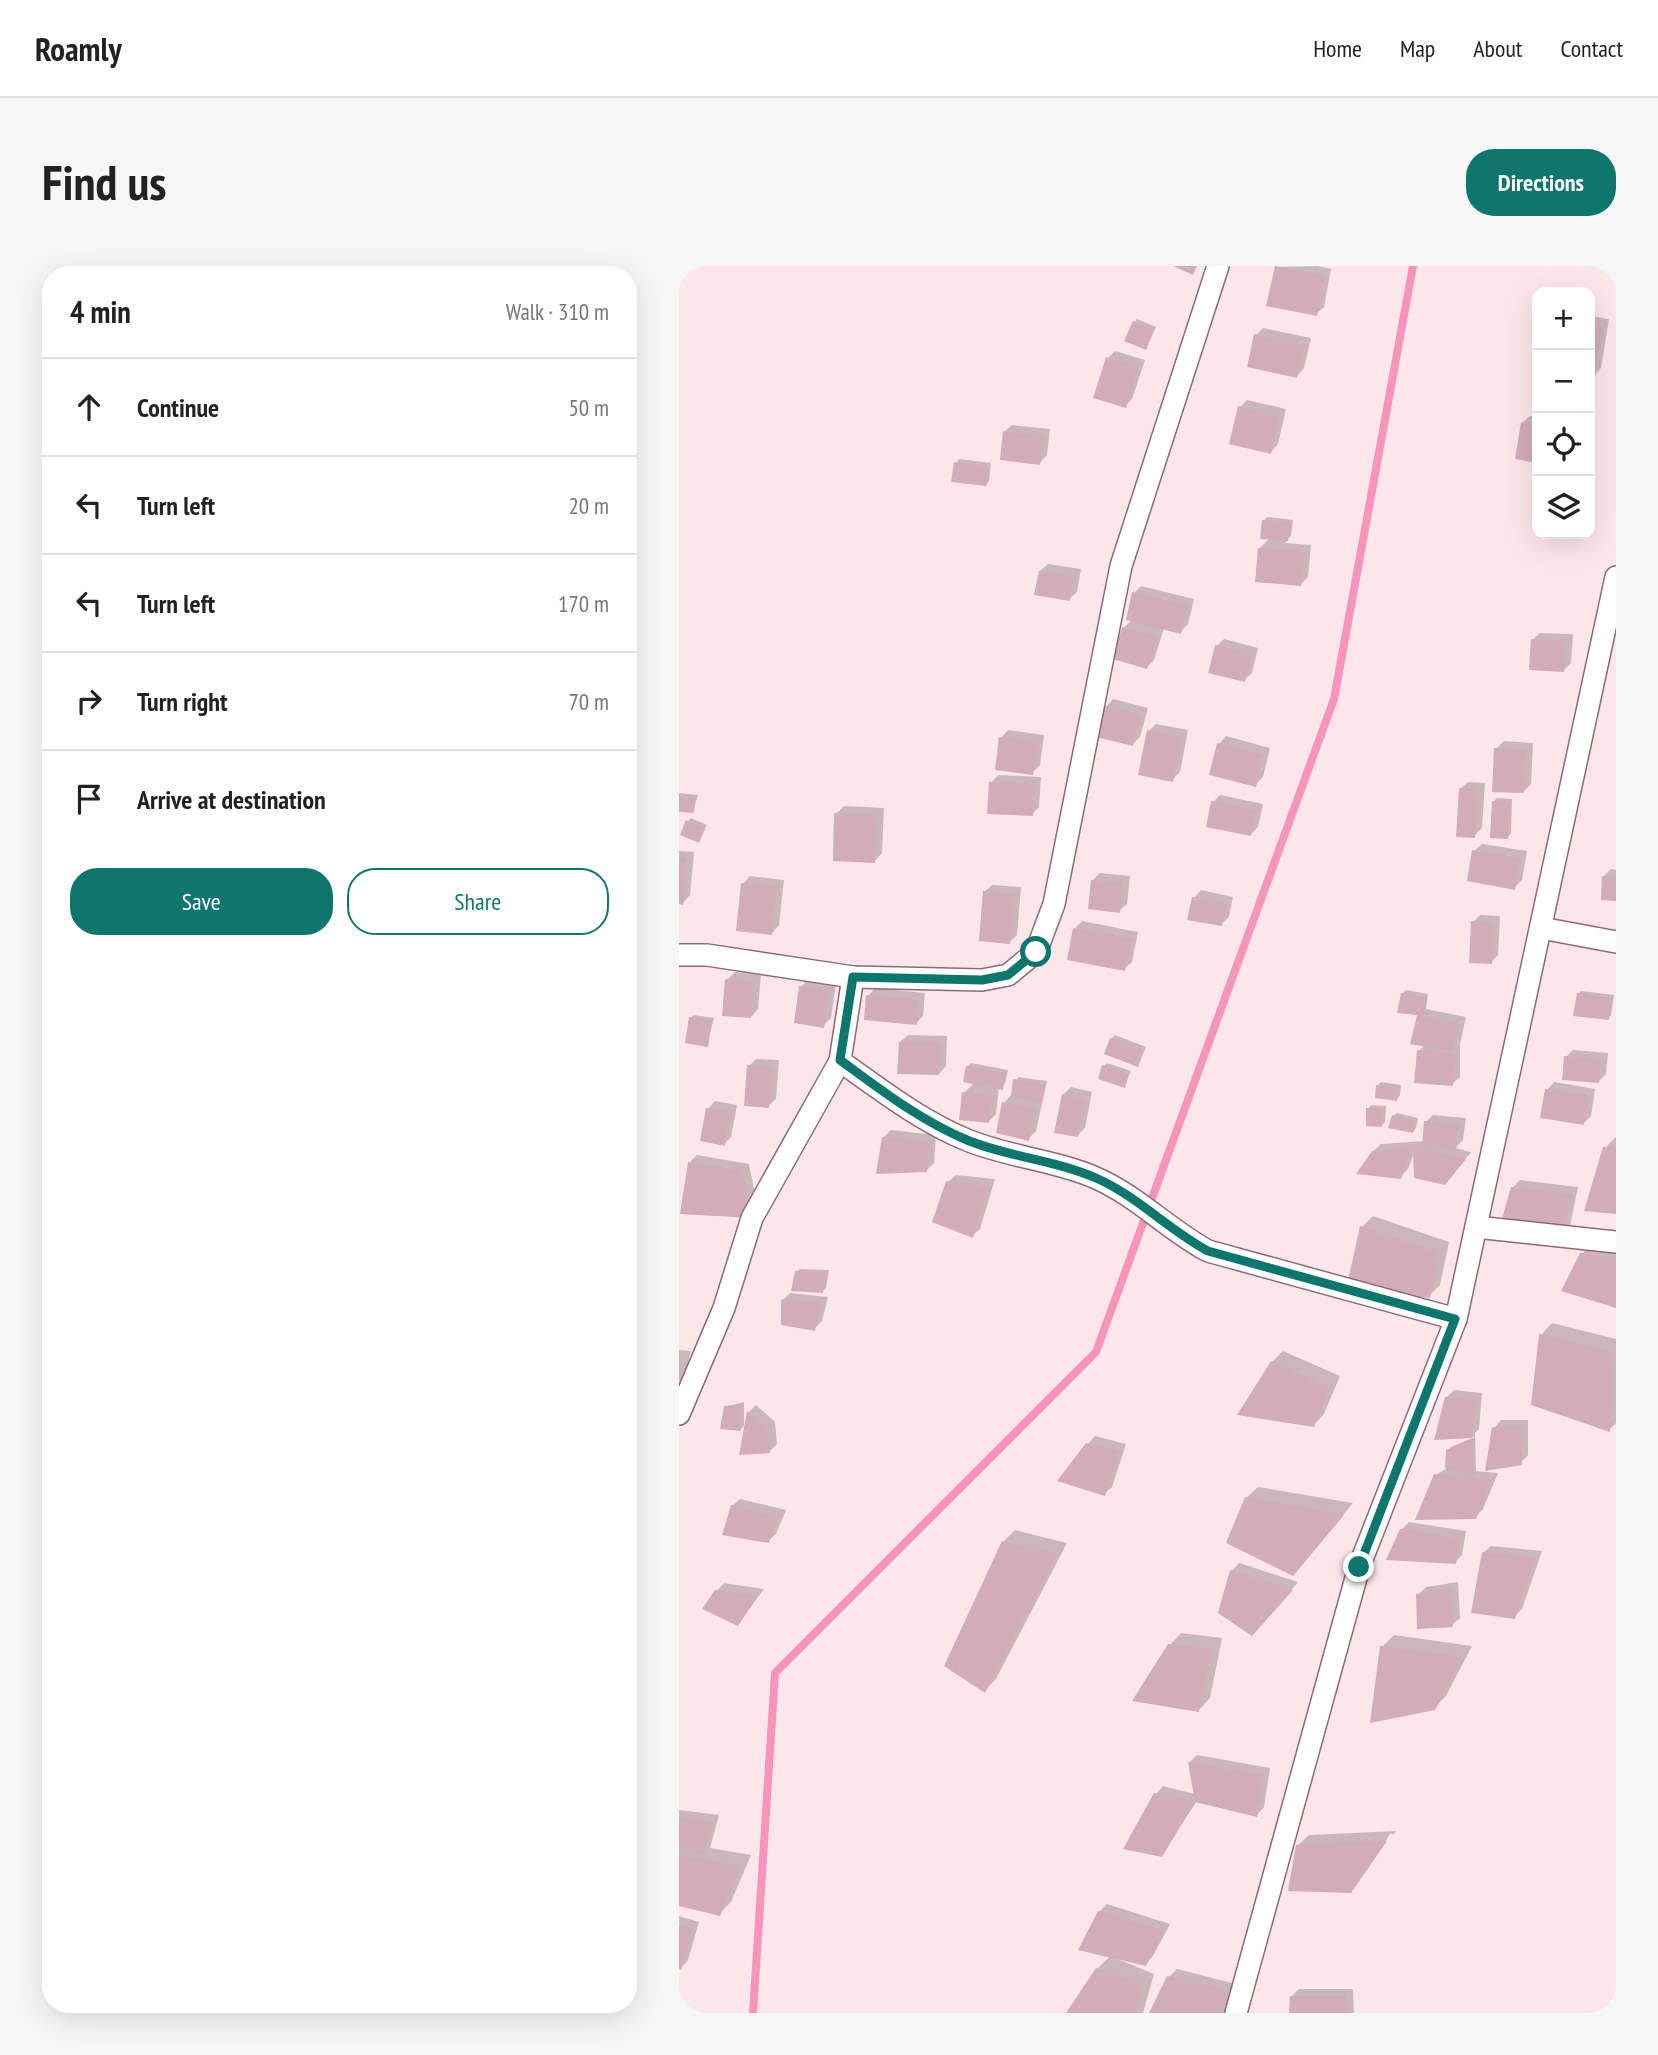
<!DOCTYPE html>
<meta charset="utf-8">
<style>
:root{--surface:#fff;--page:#f6f6f6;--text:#222;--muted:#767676;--line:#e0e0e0;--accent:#0f766e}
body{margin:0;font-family:"PT Sans Narrow",sans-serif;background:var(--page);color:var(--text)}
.controls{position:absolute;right:21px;top:21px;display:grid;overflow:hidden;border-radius:14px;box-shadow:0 7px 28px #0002}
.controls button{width:63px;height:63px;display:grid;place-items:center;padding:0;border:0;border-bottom:2px solid var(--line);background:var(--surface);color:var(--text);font:35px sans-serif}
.stop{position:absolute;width:21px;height:21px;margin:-16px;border:5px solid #0f766e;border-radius:50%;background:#fff}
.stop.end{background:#0f766e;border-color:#fff;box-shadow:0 2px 7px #0008}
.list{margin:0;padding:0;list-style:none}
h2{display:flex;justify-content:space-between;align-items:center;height:91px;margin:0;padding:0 28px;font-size:30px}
h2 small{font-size:23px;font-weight:400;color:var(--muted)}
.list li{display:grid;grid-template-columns:46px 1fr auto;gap:21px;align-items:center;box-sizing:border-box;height:98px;padding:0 28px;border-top:2px solid var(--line)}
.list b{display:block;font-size:26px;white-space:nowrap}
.list em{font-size:23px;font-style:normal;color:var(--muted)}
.actions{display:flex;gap:14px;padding:21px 28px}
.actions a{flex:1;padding:16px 0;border:2px solid var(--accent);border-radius:28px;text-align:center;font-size:24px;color:var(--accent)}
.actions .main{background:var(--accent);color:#fff}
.icon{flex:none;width:38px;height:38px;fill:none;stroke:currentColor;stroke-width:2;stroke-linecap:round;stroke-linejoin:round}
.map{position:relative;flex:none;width:937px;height:1747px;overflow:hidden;border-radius:28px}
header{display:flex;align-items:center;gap:42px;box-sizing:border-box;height:98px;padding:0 35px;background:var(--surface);border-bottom:2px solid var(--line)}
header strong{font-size:33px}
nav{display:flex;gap:38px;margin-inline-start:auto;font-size:24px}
.intro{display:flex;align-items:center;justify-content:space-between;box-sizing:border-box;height:168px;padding:0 42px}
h1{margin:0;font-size:49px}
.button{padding:18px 32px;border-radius:28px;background:var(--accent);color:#fff;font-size:24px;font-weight:700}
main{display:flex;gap:42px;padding:0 42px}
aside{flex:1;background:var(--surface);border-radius:28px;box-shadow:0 7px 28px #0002}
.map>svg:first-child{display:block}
.shadow{fill:#0003}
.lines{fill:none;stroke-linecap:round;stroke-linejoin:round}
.stream{stroke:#f794ba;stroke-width:8}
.building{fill:#d2acb9}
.minor-casing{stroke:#8c6a75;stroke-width:24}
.minor{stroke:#fff;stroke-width:21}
.route{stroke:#0f766e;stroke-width:9}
</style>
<header>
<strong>Roamly</strong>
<nav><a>Home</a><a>Map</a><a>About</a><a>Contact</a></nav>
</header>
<div class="intro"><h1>Find us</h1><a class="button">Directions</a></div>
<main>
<aside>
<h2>4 min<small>Walk · 310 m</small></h2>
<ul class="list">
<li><svg class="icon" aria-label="ahead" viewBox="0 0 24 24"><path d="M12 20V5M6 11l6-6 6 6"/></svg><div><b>Continue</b></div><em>50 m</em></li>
<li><svg class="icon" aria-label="left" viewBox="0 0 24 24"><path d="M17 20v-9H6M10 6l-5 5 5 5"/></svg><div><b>Turn left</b></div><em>20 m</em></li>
<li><svg class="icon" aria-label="left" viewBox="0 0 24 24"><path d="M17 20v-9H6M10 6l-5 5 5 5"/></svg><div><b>Turn left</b></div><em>170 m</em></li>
<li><svg class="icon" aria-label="right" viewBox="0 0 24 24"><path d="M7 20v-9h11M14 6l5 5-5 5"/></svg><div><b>Turn right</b></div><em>70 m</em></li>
<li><svg class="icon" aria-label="arrive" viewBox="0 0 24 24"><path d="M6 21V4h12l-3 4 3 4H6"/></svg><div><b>Arrive at destination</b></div></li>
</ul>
<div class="actions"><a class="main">Save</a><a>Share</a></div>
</aside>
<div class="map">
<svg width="937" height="1747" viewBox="0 0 937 1747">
<rect width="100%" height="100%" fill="#fde5ec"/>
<!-- shadow -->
<g class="shadow">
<polygon points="639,0 652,3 645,41 637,48 597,1"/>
<polygon points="911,50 930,53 922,102 915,110 911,109"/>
<polygon points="458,53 477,61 466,82 455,56"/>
<polygon points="584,62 632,72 625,102 618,110 577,69"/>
<polygon points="436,85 466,94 453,133 446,140 429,92"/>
<polygon points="568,134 607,143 599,178 592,186 561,141"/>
<polygon points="851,150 858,151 858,195 838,192 843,157"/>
<polygon points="333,159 371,163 368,189 361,197 325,166"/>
<polygon points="280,193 312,197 310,215 307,219 277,197"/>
<polygon points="588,251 614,254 612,270 606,277 632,279 629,311 622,318 580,283 591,272 585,255"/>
<polygon points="369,298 402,303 398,326 390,333 361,305"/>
<polygon points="462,320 515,333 509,358 501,366 485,362 475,394 468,401 444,362 453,354 455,327"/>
<polygon points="861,367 894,368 892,397 885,404 853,374"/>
<polygon points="545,373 579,382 573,407 565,414 538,380"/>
<polygon points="434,433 469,442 461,471 454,478 427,441"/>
<polygon points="477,458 509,464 501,506 493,514 470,465"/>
<polygon points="329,464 365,469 361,499 353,507 322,472"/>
<polygon points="547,470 591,482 584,511 576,519 540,478"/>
<polygon points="825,475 854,477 852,518 845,525 817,483"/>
<polygon points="319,509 362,511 360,541 353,548 312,517"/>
<polygon points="789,516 806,517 803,562 795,570 781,523"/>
<polygon points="0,527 19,529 14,545 0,544"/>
<polygon points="541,529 584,538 579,561 572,568 534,536"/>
<polygon points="818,532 833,533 832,567 829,571 815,535"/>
<polygon points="165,540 205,542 203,587 196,595 157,548"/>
<polygon points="12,552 28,559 19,575 9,555"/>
<polygon points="803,578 848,585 843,614 835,622 795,585"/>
<polygon points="0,585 15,586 11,629 4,637 0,637"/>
<polygon points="932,603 937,604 937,633 924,611"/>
<polygon points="421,607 451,610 448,638 440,645 413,615"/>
<polygon points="71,610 105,614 100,659 93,667 64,618"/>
<polygon points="313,619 342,621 338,669 331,676 305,626"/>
<polygon points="522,624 554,631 550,651 542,658 515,632"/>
<polygon points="801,649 821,650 819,689 812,696 794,656"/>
<polygon points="403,655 459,666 453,696 445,703 396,662"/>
<polygon points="56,706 82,709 79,743 72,751 48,714"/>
<polygon points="129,713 157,717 152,752 144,760 122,721"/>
<polygon points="196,722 246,727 244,750 237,757 189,730"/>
<polygon points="727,724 749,728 747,743 787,751 781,778 781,811 773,818 740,785 746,779 740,748 723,728"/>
<polygon points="902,725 935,729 932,749 929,752 899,728"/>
<polygon points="15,749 35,752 28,779 11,752"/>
<polygon points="229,769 268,770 267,800 260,808 221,776"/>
<polygon points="436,769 467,781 459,799 432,773"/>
<polygon points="894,784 929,787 927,808 920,815 887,791"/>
<polygon points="77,793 100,794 97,833 89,840 70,800"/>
<polygon points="292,797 329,804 326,818 320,821 317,848 310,855 285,827 295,817 288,801"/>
<polygon points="428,797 452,805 445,820 425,800"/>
<polygon points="339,811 368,815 357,865 349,873 325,837 332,829"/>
<polygon points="702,816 722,819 721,830 717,833 699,819"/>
<polygon points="875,816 916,823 912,850 904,858 868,824"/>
<polygon points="392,821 413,826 406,862 398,870 384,829"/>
<polygon points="36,835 58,839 52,871 45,878 29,843"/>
<polygon points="692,839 707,840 706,856 703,859 689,843"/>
<polygon points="718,847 739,852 737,862 734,866 714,850"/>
<polygon points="754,849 787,852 784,874 776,882 792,886 773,910 736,885 729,903 721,911 694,886 702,878 745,875 747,856"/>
<polygon points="212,864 257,869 255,897 247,905 204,872"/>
<polygon points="937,871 937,947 926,882"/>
<polygon points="18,889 70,898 79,943 72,950 11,896"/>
<polygon points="277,909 316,913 301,963 293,970 269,916"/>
<polygon points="841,914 899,921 891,960 884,968 833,922"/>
<polygon points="694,950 770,976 761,1019 750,1030 683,961"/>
<polygon points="914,977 937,979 937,1040 903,988"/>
<polygon points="121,1003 150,1004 147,1022 144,1025 117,1006"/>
<polygon points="111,1027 149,1031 143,1055 135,1063 104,1034"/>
<polygon points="873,1057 937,1073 937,1157 930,1164 862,1069"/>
<polygon points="0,1084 12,1085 0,1129"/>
<polygon points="604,1085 661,1110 645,1148 634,1160 593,1096"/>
<polygon points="775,1124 803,1127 800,1163 796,1167 797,1205 819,1207 804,1243 796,1251 757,1209 768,1202 769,1185 772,1181 796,1171 757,1172 768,1131"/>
<polygon points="65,1136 65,1160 62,1163 46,1141"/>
<polygon points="77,1139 96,1156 98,1178 90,1186 62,1187 70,1146"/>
<polygon points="822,1154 849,1154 849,1189 842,1197 815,1162"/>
<polygon points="416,1170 447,1178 433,1221 425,1228 409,1178"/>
<polygon points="579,1221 674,1237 625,1296 567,1232"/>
<polygon points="61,1233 107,1244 97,1268 89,1275 53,1240"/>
<polygon points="730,1256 787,1265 783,1289 776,1296 722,1264"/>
<polygon points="336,1264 388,1277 317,1413 306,1424 324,1276"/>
<polygon points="812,1280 863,1285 843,1343 835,1351 804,1287"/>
<polygon points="560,1297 619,1316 581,1361 541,1346 553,1305"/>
<polygon points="779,1316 781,1352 773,1359 739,1329 747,1321"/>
<polygon points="45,1317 85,1323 59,1358 38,1325"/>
<polygon points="502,1367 543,1372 531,1432 520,1444 491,1379"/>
<polygon points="715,1369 793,1380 767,1430 755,1442 703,1381"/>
<polygon points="518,1489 591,1502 585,1541 578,1549 518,1535 482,1589 477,1528 484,1520 516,1528 511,1496"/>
<polygon points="0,1544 40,1549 31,1582 72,1589 52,1636 40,1648 0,1639"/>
<polygon points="717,1565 714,1569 712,1567 671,1625 618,1580 630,1569"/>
<polygon points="428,1638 491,1658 474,1690 466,1698 420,1646"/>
<polygon points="0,1650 20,1656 9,1694 2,1702"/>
<polygon points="431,1690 475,1708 464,1747 389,1747 418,1703"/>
<polygon points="498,1703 557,1718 547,1747 477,1747 490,1711"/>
<polygon points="620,1723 674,1723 675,1747 612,1747 613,1730"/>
</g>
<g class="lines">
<!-- stream -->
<polyline class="stream" points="74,1747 96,1407 417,1086 655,433 734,0"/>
</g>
<!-- building -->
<g class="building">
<polygon points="494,0 518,0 514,9"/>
<polygon points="596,0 646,10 638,50 587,40"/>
<polygon points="454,55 475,65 467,84 445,75"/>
<polygon points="911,58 924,60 915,112 911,111"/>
<polygon points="575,68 626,80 618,112 568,101"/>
<polygon points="427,91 460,101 447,142 414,132"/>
<polygon points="559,140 601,150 592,188 550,178"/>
<polygon points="842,156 858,159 858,197 836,193"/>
<polygon points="324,165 364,170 361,199 321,194"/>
<polygon points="275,196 310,200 307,220 272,216"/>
<polygon points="583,254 611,256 609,275 581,273"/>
<polygon points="579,282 626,286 622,320 576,316"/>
<polygon points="360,305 395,310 391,335 355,329"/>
<polygon points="453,326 509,340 502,368 447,354"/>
<polygon points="443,361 478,371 468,403 434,393"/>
<polygon points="852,373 887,375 885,406 850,404"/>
<polygon points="536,379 573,389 566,416 529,407"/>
<polygon points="425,440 462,449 454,480 417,471"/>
<polygon points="468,464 503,471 494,516 459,509"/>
<polygon points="320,471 359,476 354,509 316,504"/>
<polygon points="538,477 585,489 577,521 530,509"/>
<polygon points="815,482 848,484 845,527 813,526"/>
<polygon points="310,516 355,518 354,550 308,548"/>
<polygon points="780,522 799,523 796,572 777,571"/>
<polygon points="0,530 16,531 15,547 0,546"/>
<polygon points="532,535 578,545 572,570 527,561"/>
<polygon points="813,535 831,535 829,573 811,572"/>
<polygon points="155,547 199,549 196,597 154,595"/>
<polygon points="7,554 26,563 20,577 1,569"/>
<polygon points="793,584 841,592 836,624 788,615"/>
<polygon points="0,592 8,593 4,639 0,638"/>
<polygon points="923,610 937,611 937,635 922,634"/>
<polygon points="412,614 444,617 441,647 409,643"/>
<polygon points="62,617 98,620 93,669 57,665"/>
<polygon points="304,625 335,628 331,678 300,675"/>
<polygon points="513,631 548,638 543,660 508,654"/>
<polygon points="792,655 814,657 813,698 790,697"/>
<polygon points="394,662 453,673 446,705 388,694"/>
<polygon points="46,713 76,716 72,752 43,750"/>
<polygon points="120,720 150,724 145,762 115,757"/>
<polygon points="722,727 747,731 744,751 780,758 774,786 731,778 738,749 718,747"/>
<polygon points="898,727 933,732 930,754 894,750"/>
<polygon points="187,729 240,734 238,759 185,754"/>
<polygon points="10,751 33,755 29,781 6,777"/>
<polygon points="431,772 465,784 459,801 425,788"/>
<polygon points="220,776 262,777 260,809 218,808"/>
<polygon points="738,784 777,787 774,820 735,817"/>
<polygon points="885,790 922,794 920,817 883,814"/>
<polygon points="68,799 93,801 90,842 65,840"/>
<polygon points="423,799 450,808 446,822 419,813"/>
<polygon points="287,800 327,807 324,824 284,816"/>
<polygon points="334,813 366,818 363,836 332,831"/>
<polygon points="697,819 720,821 718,835 696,832"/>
<polygon points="866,823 910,830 905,859 861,852"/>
<polygon points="283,826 313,830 310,857 280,854"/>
<polygon points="383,828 406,833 399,871 375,867"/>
<polygon points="323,836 357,843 350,875 317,867"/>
<polygon points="27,842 51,846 46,880 21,875"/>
<polygon points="687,842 704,842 703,861 687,860"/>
<polygon points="713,849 737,855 734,867 709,862"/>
<polygon points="745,855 780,859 777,884 743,880"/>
<polygon points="203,871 250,876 248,906 197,908"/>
<polygon points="734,881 787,893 766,919 735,912 734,881 722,913 677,908 693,885"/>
<polygon points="924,881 937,882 937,948 905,945"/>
<polygon points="9,896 63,905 73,952 1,948"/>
<polygon points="267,915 310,920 294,972 253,956"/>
<polygon points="832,921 893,928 884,969 822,956"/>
<polygon points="681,960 760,987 751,1032 667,1024"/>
<polygon points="901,987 937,991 937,1042 882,1025"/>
<polygon points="116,1005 148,1007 144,1027 112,1025"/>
<polygon points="102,1033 142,1038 136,1065 102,1059"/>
<polygon points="860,1068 935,1087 931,1166 852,1139"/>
<polygon points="592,1095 651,1122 635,1161 558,1149"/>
<polygon points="766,1131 797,1134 793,1172 755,1174"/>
<polygon points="63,1138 62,1165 41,1163 45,1140"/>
<polygon points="68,1145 89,1164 91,1187 60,1189"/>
<polygon points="813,1161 843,1161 843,1199 806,1205"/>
<polygon points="793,1172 795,1209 766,1202 767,1184"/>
<polygon points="407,1177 441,1186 426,1230 378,1215"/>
<polygon points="755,1208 813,1214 797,1253 736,1254"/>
<polygon points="566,1231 665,1249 614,1310 547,1277"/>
<polygon points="52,1239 100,1251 90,1277 43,1269"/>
<polygon points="721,1263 780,1272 777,1298 707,1294"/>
<polygon points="323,1275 379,1288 306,1427 265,1400"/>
<polygon points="803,1286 856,1292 836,1353 792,1347"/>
<polygon points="551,1304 614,1324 573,1370 539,1347"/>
<polygon points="772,1323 774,1361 738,1363 737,1328"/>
<polygon points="36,1324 79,1330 59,1360 23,1343"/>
<polygon points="489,1378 533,1383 520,1446 453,1435"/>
<polygon points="701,1380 784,1391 756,1444 691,1457"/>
<polygon points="509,1496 584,1509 578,1551 516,1536 483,1591 444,1583 475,1527 516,1536"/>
<polygon points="0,1552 34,1556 25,1589 0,1580"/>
<polygon points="708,1575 672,1627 609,1625 617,1579"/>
<polygon points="0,1589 62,1600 41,1650 0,1640"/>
<polygon points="419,1645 485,1665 467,1700 399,1684"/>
<polygon points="0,1659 14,1663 2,1704 0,1703"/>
<polygon points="417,1702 464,1719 457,1747 387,1747"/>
<polygon points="488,1710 551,1725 543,1747 470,1747"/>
<polygon points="611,1730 667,1730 668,1747 610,1747"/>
</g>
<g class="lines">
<defs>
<g id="minor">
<polyline points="862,662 937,676"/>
<polyline points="0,689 28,689 174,711 303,714 329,709 357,686 375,638 442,300 539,0"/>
<path d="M161 795C202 824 242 855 288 874 329 891 376 894 417 912 458 930 490 964 529 985L777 1053"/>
<polyline points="797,961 937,976"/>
<polyline points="0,1148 45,1042 73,952 161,795 174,711"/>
<polyline points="557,1747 680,1301 777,1053 937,311"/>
</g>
</defs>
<!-- minor casing -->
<use href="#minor" class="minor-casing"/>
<!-- minor -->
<use href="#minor" class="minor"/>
</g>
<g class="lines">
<!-- route -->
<path class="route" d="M357 686 329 709 303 714 174 711 161 794C202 824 242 855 288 874 329 891 376 894 417 912 458 930 490 964 529 985L776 1053 680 1301"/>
</g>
</svg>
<div class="controls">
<button>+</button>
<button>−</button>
<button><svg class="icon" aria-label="locate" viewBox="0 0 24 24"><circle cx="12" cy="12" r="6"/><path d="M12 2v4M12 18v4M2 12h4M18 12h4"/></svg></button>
<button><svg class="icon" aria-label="layers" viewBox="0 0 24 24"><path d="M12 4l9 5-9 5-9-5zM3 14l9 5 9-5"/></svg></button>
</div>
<div class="stop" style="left:357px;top:686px"></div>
<div class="stop end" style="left:680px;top:1301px"></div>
</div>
</main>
